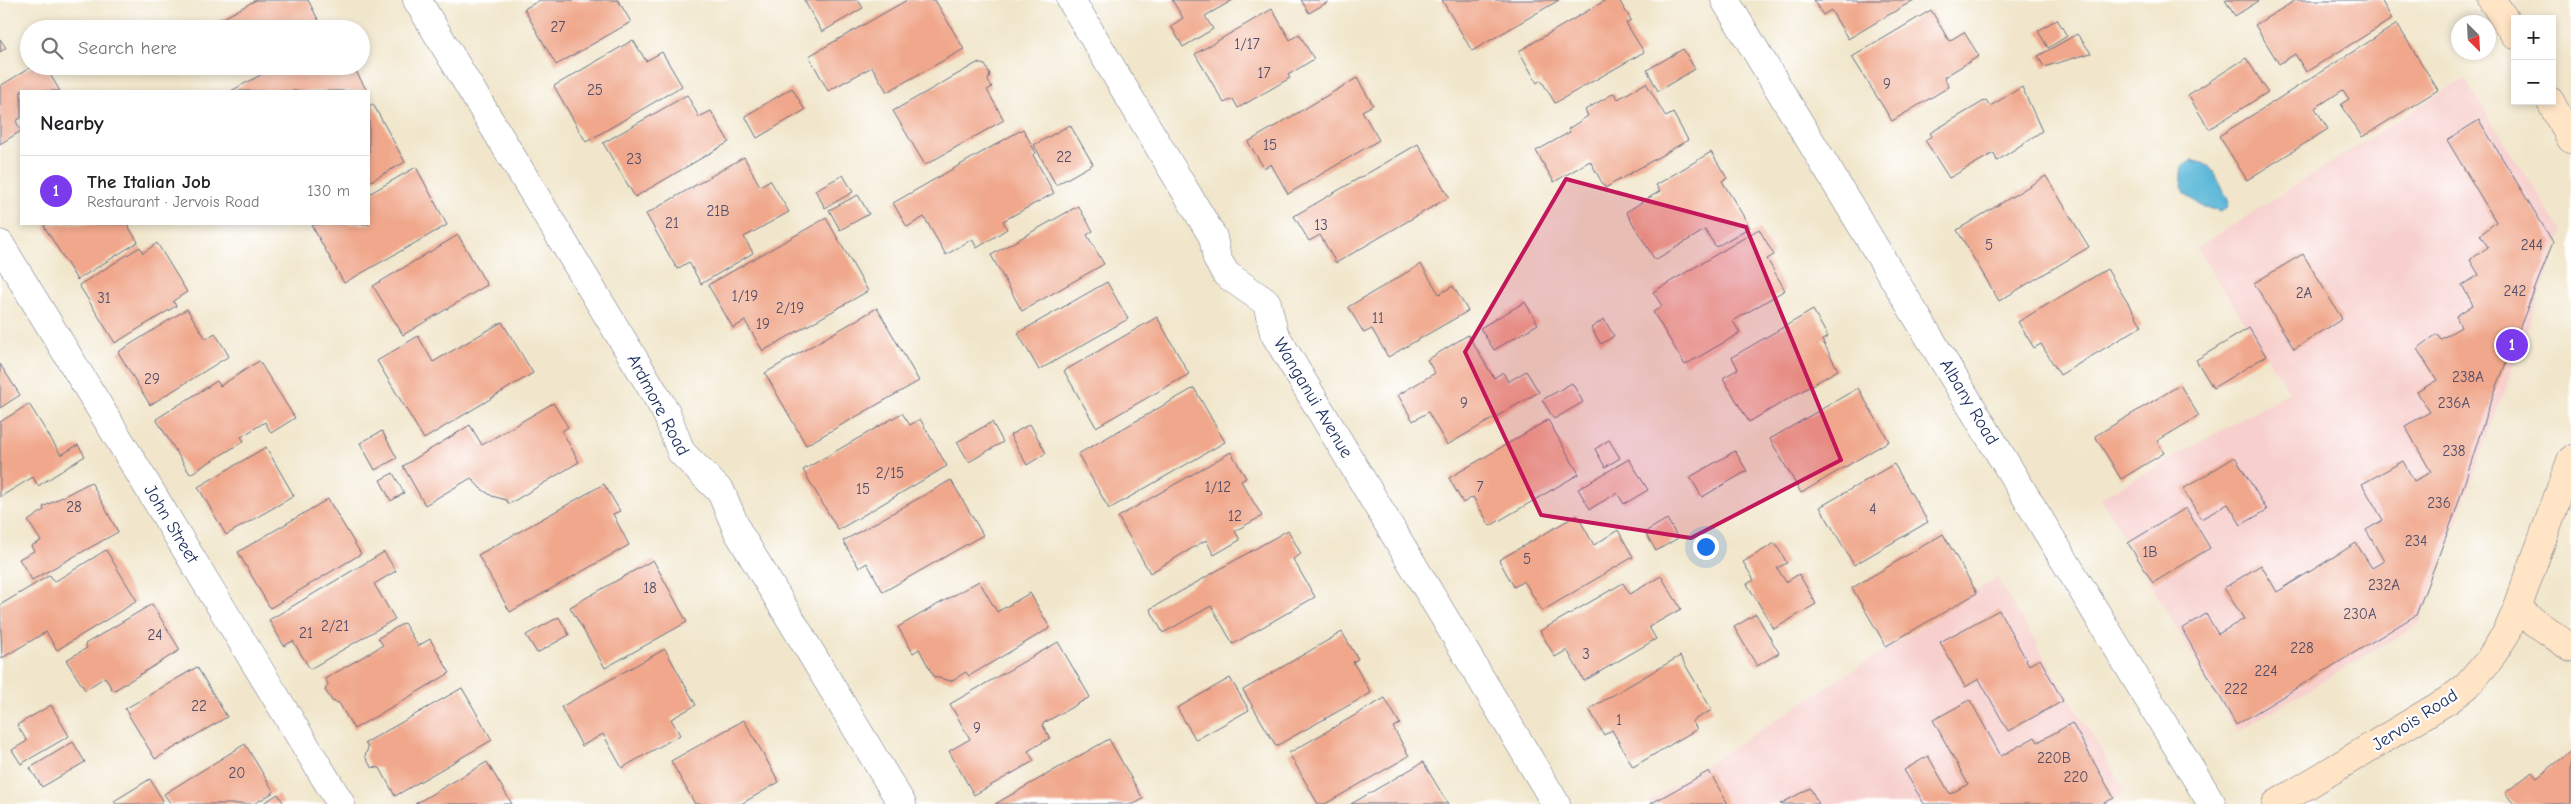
<!DOCTYPE html>
<meta charset="utf-8">
<style>
:root{--surface:#fff;--page:#f6f6f6;--text:#202124;--muted:#757577;--line:#e0e0e0;--accent:#7c3aed}
body{margin:0;font-family:"Comic Neue",sans-serif;background:var(--page);color:var(--text)}
.controls{position:absolute;right:15px;top:15px;display:grid;overflow:hidden;border-radius:0px;box-shadow:0 2px 8px #0003}
.controls button{width:45px;height:45px;display:grid;place-items:center;padding:0;border:0;border-bottom:1px solid var(--line);background:var(--surface);color:var(--text);font:25px sans-serif}
.compass{position:absolute;left:2451px;top:15px;width:45px;height:45px;border-radius:50%;background:var(--surface);box-shadow:0 2px 8px #0003;rotate:156deg}
.you{position:absolute;left:1705px;top:546px;width:18px;height:18px;margin:-12px;border:4px solid #fff;border-radius:50%;background:#1a73e8;box-shadow:0 0 0 8px #1a73e833}
.badge{display:grid;place-items:center;width:32px;height:32px;border-radius:50%;background:var(--accent);color:#fff;font-size:16px;font-weight:700}
.pin{position:absolute;translate:-50% -50%;border:2px solid #fff;box-shadow:0 1px 5px #0006}
.list{margin:0;padding:0;list-style:none}
h2{display:flex;justify-content:space-between;align-items:center;height:65px;margin:0;padding:0 20px;font-size:21px}
h2 small{font-size:16px;font-weight:400;color:var(--muted)}
.list li{display:grid;grid-template-columns:32px 1fr auto;gap:15px;align-items:center;box-sizing:border-box;height:70px;padding:0 20px;border-top:1px solid var(--line)}
.list b{display:block;font-size:19px;white-space:nowrap}
.list p{margin:0;font-size:16px;white-space:nowrap;color:var(--muted)}
.list em{font-size:16px;font-style:normal;color:var(--muted)}
.icon{flex:none;width:28px;height:28px;fill:none;stroke:currentColor;stroke-width:2;stroke-linecap:round;stroke-linejoin:round}
.map{position:relative;flex:none;width:2571px;height:804px;overflow:hidden}
.search{position:absolute;background:var(--surface);box-shadow:0 2px 8px #0003;left:20px;top:20px;width:350px;height:55px;display:flex;align-items:center;gap:12px;box-sizing:border-box;padding:0 18px;border-radius:28px;color:var(--muted);font-size:19px}
.panel{position:absolute;background:var(--surface);box-shadow:0 2px 8px #0003;left:20px;top:90px;width:350px;height:135px;border-radius:0px}
.map>svg:first-child{display:block}
.built{fill:#f7d0ce}
.water{fill:#5ab7d8;stroke:#3a739b}
.building{fill:#f0a78b}
.lines{fill:none;stroke-linecap:round;stroke-linejoin:round}
.street-casing{stroke:#666f84;stroke-width:29}
.secondary-casing{stroke:#666f84;stroke-width:29}
.street{stroke:#fff;stroke-width:28}
.secondary{stroke:#ffe4c6;stroke-width:28}
.marked{fill:#c2185b;fill-opacity:0.2;stroke:#c2185b;stroke-width:4;stroke-linejoin:round}
.labels{text-anchor:middle;dominant-baseline:central;stroke-width:4.5;stroke-linejoin:round;paint-order:stroke}
.number-label{font-size:15px;fill:#504d69}
.street-label{font-size:18px;fill:#1b2f5e;stroke:#fff}
</style>
<div class="map">
<svg width="2571" height="804" viewBox="0 0 2571 804">
<rect width="100%" height="100%" fill="#fff"/>
<filter id="ink" filterUnits="userSpaceOnUse"><feTurbulence type="fractalNoise" baseFrequency=".02" numOctaves="2"/><feDisplacementMap in="SourceGraphic" scale="10" xChannelSelector="R" yChannelSelector="G"/><feConvolveMatrix kernelMatrix="1 2 1 2 8 2 1 2 1" color-interpolation-filters="sRGB"/></filter>
<filter id="wash" filterUnits="userSpaceOnUse"><feTurbulence type="fractalNoise" baseFrequency=".0096" numOctaves="4" result="noise"/><feDisplacementMap in="SourceGraphic" scale="20" xChannelSelector="R" yChannelSelector="G"/><feGaussianBlur stdDeviation="1.12" result="paint"/><feColorMatrix in="noise" values="0 0 0 0 0 0 0 0 0 0 0 0 0 0 0 0 0 1.4 0 .05"/><feComposite in="paint" operator="in"/></filter>
<g filter="url(#wash)">
<rect width="100%" height="100%" fill="#f1e6cb"/>
<!-- built -->
<g class="built">
<polygon points="2464,78 2562,232 2419,624 2237,732 2101,498 2289,392 2197,248"/>
<polygon points="1997,578 2126,792 2106,804 1645,804"/>
</g>
<!-- water -->
<path class="water" d="M2192 160 2205 164 2214 172 2229 202 2227 208 2220 212C2201 205 2179 199 2181 175 2181 166 2184 164 2192 160Z"/>
<g id="blocks">
<!-- building -->
<g class="building">
<polygon points="256,0 308,0 323,29 225,29 220,20"/>
<polygon points="540,0 618,0 631,22 556,65 524,9"/>
<polygon points="804,0 858,0 863,8 822,32"/>
<polygon points="907,0 935,0 964,49 887,92 872,67 828,91 809,56"/>
<polygon points="1172,0 1233,0 1205,16 1213,29 1183,47 1171,26 1183,18"/>
<polygon points="1301,0 1326,0 1328,2 1309,13"/>
<polygon points="1442,0 1559,0 1472,51"/>
<polygon points="1606,0 1619,0 1631,20 1626,23 1644,52 1555,103 1541,80 1537,83 1519,51"/>
<polygon points="1813,0 1914,0 1848,39 1831,10 1823,15"/>
<polygon points="2225,0 2260,0 2235,16"/>
<polygon points="2296,0 2381,0 2392,19 2306,72 2295,54 2279,64 2255,25"/>
<polygon points="1272,9 1290,40 1299,34 1314,59 1288,75 1290,78 1238,108 1233,99 1224,103 1195,54"/>
<polygon points="1931,10 1949,41 1964,32 1979,56 1944,77 1949,87 1892,121 1852,57"/>
<polygon points="2057,19 2067,36 2048,48 2038,31"/>
<polygon points="2397,24 2438,90 2362,137 2341,104 2349,99 2343,90 2315,108 2328,129 2247,180 2219,136"/>
<polygon points="2077,34 2091,53 2044,67 2038,56"/>
<polygon points="0,39 6,48 0,52"/>
<polygon points="633,40 646,61 662,52 682,86 586,142 554,86"/>
<polygon points="1683,49 1695,69 1658,91 1647,70"/>
<polygon points="2246,58 2268,92 2209,129 2188,95"/>
<polygon points="977,63 985,65 990,74 988,81 992,87 987,90 1004,120 925,165 893,111"/>
<polygon points="33,66 45,66 60,91 21,91 21,118 16,121 21,131 0,144 0,86"/>
<polygon points="277,66 353,66 367,91 231,91"/>
<polygon points="1357,78 1373,105 1362,111 1379,140 1288,194 1271,164 1264,168 1248,142"/>
<polygon points="1646,83 1666,117 1673,113 1688,140 1605,188 1590,161 1554,182 1536,151 1570,132 1568,129 1588,116 1585,110 1614,93 1618,99"/>
<polygon points="2022,87 2042,131 1997,161 1994,153 1949,178 1925,140 1932,136 1930,133 1986,100 1990,106"/>
<polygon points="792,88 805,110 757,138 745,116"/>
<polygon points="687,95 699,117 711,111 729,142 635,197 603,143"/>
<polygon points="373,104 405,162 369,182 369,106"/>
<polygon points="2479,120 2553,242 2487,412 2455,513 2416,615 2236,725 2182,629 2206,614 2218,634 2244,619 2224,588 2261,565 2277,592 2356,543 2372,568 2384,561 2366,530 2383,520 2362,484 2403,461 2414,481 2431,472 2405,426 2430,412 2417,392 2437,380 2417,349 2437,334 2441,339 2461,327 2456,316 2473,305 2462,285 2479,275 2470,260 2488,247 2480,235 2496,222 2447,140"/>
<polygon points="1070,125 1093,164 1056,185 1034,145"/>
<polygon points="1023,129 1036,153 1033,155 1054,193 1003,221 1007,229 977,248 972,239 946,255 924,217 907,227 893,203"/>
<polygon points="1418,144 1449,197 1336,263 1320,235 1309,241 1294,216"/>
<polygon points="1711,152 1727,178 1722,181 1750,227 1716,247 1705,230 1655,260 1626,212 1660,191 1656,185"/>
<polygon points="744,157 760,186 770,180 789,212 744,237 753,253 701,284 689,262 677,269 646,214"/>
<polygon points="416,167 447,225 344,283 312,226 316,224 369,224 369,194"/>
<polygon points="843,175 853,192 825,208 815,190"/>
<polygon points="2046,176 2089,247 1999,301 1957,230"/>
<polygon points="858,195 869,214 840,230 829,210"/>
<polygon points="1078,206 1093,231 1087,235 1104,264 1022,311 991,255"/>
<polygon points="826,218 868,291 763,351 745,321 733,328 708,285"/>
<polygon points="47,224 127,224 138,242 77,280 44,226"/>
<polygon points="1759,229 1774,255 1767,259 1785,290 1733,321 1740,333 1685,365 1653,312 1662,306 1653,292"/>
<polygon points="458,235 487,285 403,335 373,286"/>
<polygon points="157,243 187,292 173,301 176,306 115,343 79,285 140,247 143,253"/>
<polygon points="2303,254 2342,319 2294,349 2254,283"/>
<polygon points="1421,264 1439,294 1453,286 1468,311 1388,357 1372,329 1364,333 1348,307"/>
<polygon points="2107,269 2142,326 2060,375 2041,344 2034,348 2018,322"/>
<polygon points="1107,282 1128,319 1039,370 1018,333"/>
<polygon points="1525,302 1538,324 1494,350 1480,328"/>
<polygon points="877,308 919,381 806,445 765,373"/>
<polygon points="187,309 206,339 215,333 229,356 150,405 118,352"/>
<polygon points="1813,310 1828,337 1822,340 1838,370 1749,422 1723,378 1738,369 1732,357"/>
<polygon points="1157,317 1189,374 1096,427 1064,371"/>
<polygon points="1604,319 1614,336 1601,344 1591,328"/>
<polygon points="502,322 533,373 424,439 377,361 418,336 433,362"/>
<polygon points="2249,328 2266,356 2213,388 2196,360"/>
<polygon points="1468,335 1494,378 1503,372 1508,382 1526,371 1539,392 1447,445 1428,412 1413,421 1398,395 1435,373 1427,360"/>
<polygon points="259,361 295,418 271,433 265,422 241,437 244,441 190,474 156,419 217,381 220,386"/>
<polygon points="0,364 20,395 0,408"/>
<polygon points="1572,383 1583,402 1554,419 1542,400"/>
<polygon points="2180,385 2199,416 2157,441 2164,453 2121,479 2095,436"/>
<polygon points="1194,388 1225,442 1109,509 1078,454"/>
<polygon points="1858,388 1889,441 1801,493 1770,439"/>
<polygon points="553,403 568,427 562,431 579,462 509,504 506,500 492,496 480,488 471,478 425,505 403,466 470,425 482,445"/>
<polygon points="29,404 61,455 78,445 85,456 38,486 33,477 0,497 0,422"/>
<polygon points="902,413 910,425 920,419 947,466 838,530 803,470"/>
<polygon points="1548,420 1579,474 1490,526 1473,497 1463,503 1449,478"/>
<polygon points="992,422 1003,442 969,462 957,442"/>
<polygon points="1030,424 1046,453 1027,465 1010,435"/>
<polygon points="382,431 397,458 375,470 360,443"/>
<polygon points="1609,440 1620,458 1605,467 1595,449"/>
<polygon points="266,447 294,496 226,535 198,487"/>
<polygon points="1735,451 1747,471 1702,497 1690,477"/>
<polygon points="1231,452 1246,478 1241,481 1262,516 1235,531 1240,540 1214,555 1206,540 1150,573 1118,517"/>
<polygon points="2235,457 2267,510 2241,525 2228,504 2201,519 2183,489"/>
<polygon points="1629,459 1648,490 1624,504 1617,493 1590,509 1578,489"/>
<polygon points="1894,464 1928,522 1854,565 1820,507"/>
<polygon points="393,473 404,493 391,501 380,480"/>
<polygon points="951,480 983,535 883,592 867,563 859,568 843,541"/>
<polygon points="91,482 118,532 32,580 19,559 34,551 31,546 41,541 28,521 44,510 43,507"/>
<polygon points="604,484 620,511 613,514 629,545 510,612 478,555"/>
<polygon points="328,499 361,554 270,608 238,552"/>
<polygon points="2186,508 2210,548 2153,583 2128,543"/>
<polygon points="1577,515 1594,545 1618,530 1633,557 1542,611 1524,581 1514,587 1499,560"/>
<polygon points="1667,519 1678,538 1656,551 1645,532"/>
<polygon points="1288,530 1301,554 1293,559 1315,597 1233,644 1211,606 1163,633 1150,609"/>
<polygon points="1943,534 1977,593 1886,646 1852,588"/>
<polygon points="1775,543 1787,563 1777,568 1786,582 1799,574 1816,604 1774,629 1747,584 1754,580 1743,562"/>
<polygon points="106,550 137,601 57,650 46,632 2,658 0,605 50,575 54,582"/>
<polygon points="384,552 396,571 374,584 395,619 310,669 293,641 284,646 269,620"/>
<polygon points="653,560 687,622 605,668 570,607"/>
<polygon points="1661,576 1681,609 1649,627 1656,639 1584,681 1567,650 1555,657 1540,631 1623,583 1630,594"/>
<polygon points="979,581 997,612 1030,593 1050,628 969,676 966,672 951,681 934,677 919,649 913,653 898,627"/>
<polygon points="152,604 180,650 113,691 105,677 85,690 66,660 87,648 85,644"/>
<polygon points="1999,610 2029,665 2040,659 2063,701 2008,731 1979,679 1965,687 1940,642"/>
<polygon points="1756,614 1779,653 1757,666 1734,627"/>
<polygon points="559,617 569,635 537,653 526,635"/>
<polygon points="404,623 418,646 430,639 450,673 354,729 339,703 332,701 325,690 328,684 325,679 383,645 378,638"/>
<polygon points="1342,632 1358,659 1353,662 1371,693 1276,746 1243,690"/>
<polygon points="1058,642 1090,697 1042,724 1050,738 1028,751 1034,761 974,795 949,751 970,739 950,704"/>
<polygon points="665,649 696,705 671,719 680,735 622,768 603,734 582,746 561,707"/>
<polygon points="1680,656 1712,710 1692,721 1697,729 1633,767 1612,730 1604,735 1589,709"/>
<polygon points="197,667 227,717 155,759 125,709"/>
<polygon points="1230,678 1249,710 1196,740 1177,708"/>
<polygon points="462,688 492,740 395,796 380,768 371,767 365,756 368,748 365,743"/>
<polygon points="1385,698 1400,724 1393,727 1409,756 1325,804 1318,804 1289,753"/>
<polygon points="1970,700 2001,756 2035,737 2038,742 2072,723 2114,798 2102,804 1924,804 1904,770 1928,756 1950,794 1968,784 1933,720"/>
<polygon points="51,705 69,736 21,764 12,750 27,741 17,725"/>
<polygon points="744,720 779,782 741,804 695,804 671,761"/>
<polygon points="1109,739 1143,799 1134,804 995,804"/>
<polygon points="73,742 85,762 42,787 30,768"/>
<polygon points="245,744 274,792 254,804 171,804 164,794"/>
<polygon points="2571,751 2571,804 2514,804 2505,793 2532,772 2537,778"/>
<polygon points="487,762 512,804 415,804"/>
<polygon points="1423,762 1448,804 1351,804"/>
<polygon points="1709,771 1728,804 1650,804"/>
<polygon points="150,779 163,801 158,804 116,804 114,801"/>
<polygon points="1810,788 1819,804 1780,804"/>
<polygon points="278,794 284,804 262,804"/>
</g>
</g>
</g>
<g filter="url(#ink)">
<use href="#blocks" fill-opacity="0" stroke="#666f84" stroke-width="1"/>
<g class="lines">
<defs>
<g id="street">
<polyline points="417,0 666,412 681,452 721,492 738,532 902,804"/>
<polyline points="1071,0 1213,237 1217,259 1226,274 1267,303 1274,333 1556,804"/>
<polyline points="1725,0 2212,804"/>
<polyline points="0,244 341,804"/>
</g>
<g id="secondary">
<polyline points="2492,0 2515,35"/>
<polyline points="2550,101 2571,139"/>
<polyline points="2517,609 2571,648"/>
<polyline points="2276,804 2450,699 2467,686 2489,660 2507,632 2517,609 2571,460"/>
</g>
</defs>
<!-- street casing -->
<use href="#street" class="street-casing"/>
<!-- secondary casing -->
<use href="#secondary" class="secondary-casing"/>
<!-- street -->
<use href="#street" class="street"/>
<!-- secondary -->
<use href="#secondary" class="secondary"/>
</g>
</g>
<!-- marked area -->
<path class="marked" d="M1566 179 1746 227 1841 460 1691 538 1541 515 1465 352Z"/>
<g class="labels">
<!-- number labels -->
<g class="number-label">
<text x="558" y="27">27</text>
<text x="1247" y="44">1/17</text>
<text x="1264" y="73">17</text>
<text x="1887" y="84">9</text>
<text x="595" y="90">25</text>
<text x="1270" y="145">15</text>
<text x="1064" y="157">22</text>
<text x="634" y="159">23</text>
<text x="718" y="211">21B</text>
<text x="672" y="223">21</text>
<text x="1321" y="225">13</text>
<text x="1989" y="245">5</text>
<text x="2532" y="245">244</text>
<text x="2515" y="291">242</text>
<text x="2304" y="293">2A</text>
<text x="745" y="296">1/19</text>
<text x="104" y="298">31</text>
<text x="790" y="308">2/19</text>
<text x="1378" y="318">11</text>
<text x="763" y="324">19</text>
<text x="2468" y="377">238A</text>
<text x="152" y="379">29</text>
<text x="1464" y="403">9</text>
<text x="2454" y="403">236A</text>
<text x="2454" y="451">238</text>
<text x="890" y="473">2/15</text>
<text x="1218" y="487">1/12</text>
<text x="1480" y="487">7</text>
<text x="863" y="489">15</text>
<text x="2439" y="503">236</text>
<text x="74" y="507">28</text>
<text x="1873" y="509">4</text>
<text x="1235" y="516">12</text>
<text x="2416" y="541">234</text>
<text x="2150" y="552">1B</text>
<text x="1527" y="559">5</text>
<text x="2384" y="585">232A</text>
<text x="650" y="588">18</text>
<text x="2360" y="614">230A</text>
<text x="335" y="626">2/21</text>
<text x="306" y="633">21</text>
<text x="155" y="635">24</text>
<text x="2302" y="648">228</text>
<text x="1586" y="654">3</text>
<text x="2266" y="671">224</text>
<text x="2236" y="689">222</text>
<text x="199" y="706">22</text>
<text x="1619" y="720">1</text>
<text x="977" y="728">9</text>
<text x="2054" y="758">220B</text>
<text x="237" y="773">20</text>
<text x="2076" y="777">220</text>
</g>
<!-- street labels -->
<g class="street-label">
<text transform="translate(1313 398) rotate(59)">Wanganui Avenue</text>
<text transform="translate(1969 402) rotate(59)">Albany Road</text>
<text transform="translate(658 405) rotate(62)">Ardmore Road</text>
<text transform="translate(171 524) rotate(59)">John Street</text>
<text transform="translate(2415 720) rotate(-33)">Jervois Road</text>
</g>
</g>
</svg>
<div class="controls">
<button>+</button>
<button>−</button>
</div>
<svg class="compass" viewBox="-18 -18 36 36"><path d="M0-13l5 13h-10z" fill="#e53935"/><path d="M0 13l5-13h-10z" fill="#757577"/></svg>
<div class="you"></div>
<div class="pin badge" style="left:2512px;top:345px">1</div>
<div class="search"><svg class="icon" aria-label="search" viewBox="0 0 24 24"><circle cx="10" cy="10" r="6"/><path d="M15 15l6 6"/></svg>Search here</div>
<section class="panel">
<h2>Nearby<small></small></h2>
<ul class="list">
<li><span class="badge">1</span><div><b>The Italian Job</b><p>Restaurant · Jervois Road</p></div><em>130 m</em></li>
</ul>
</section>
</div>
